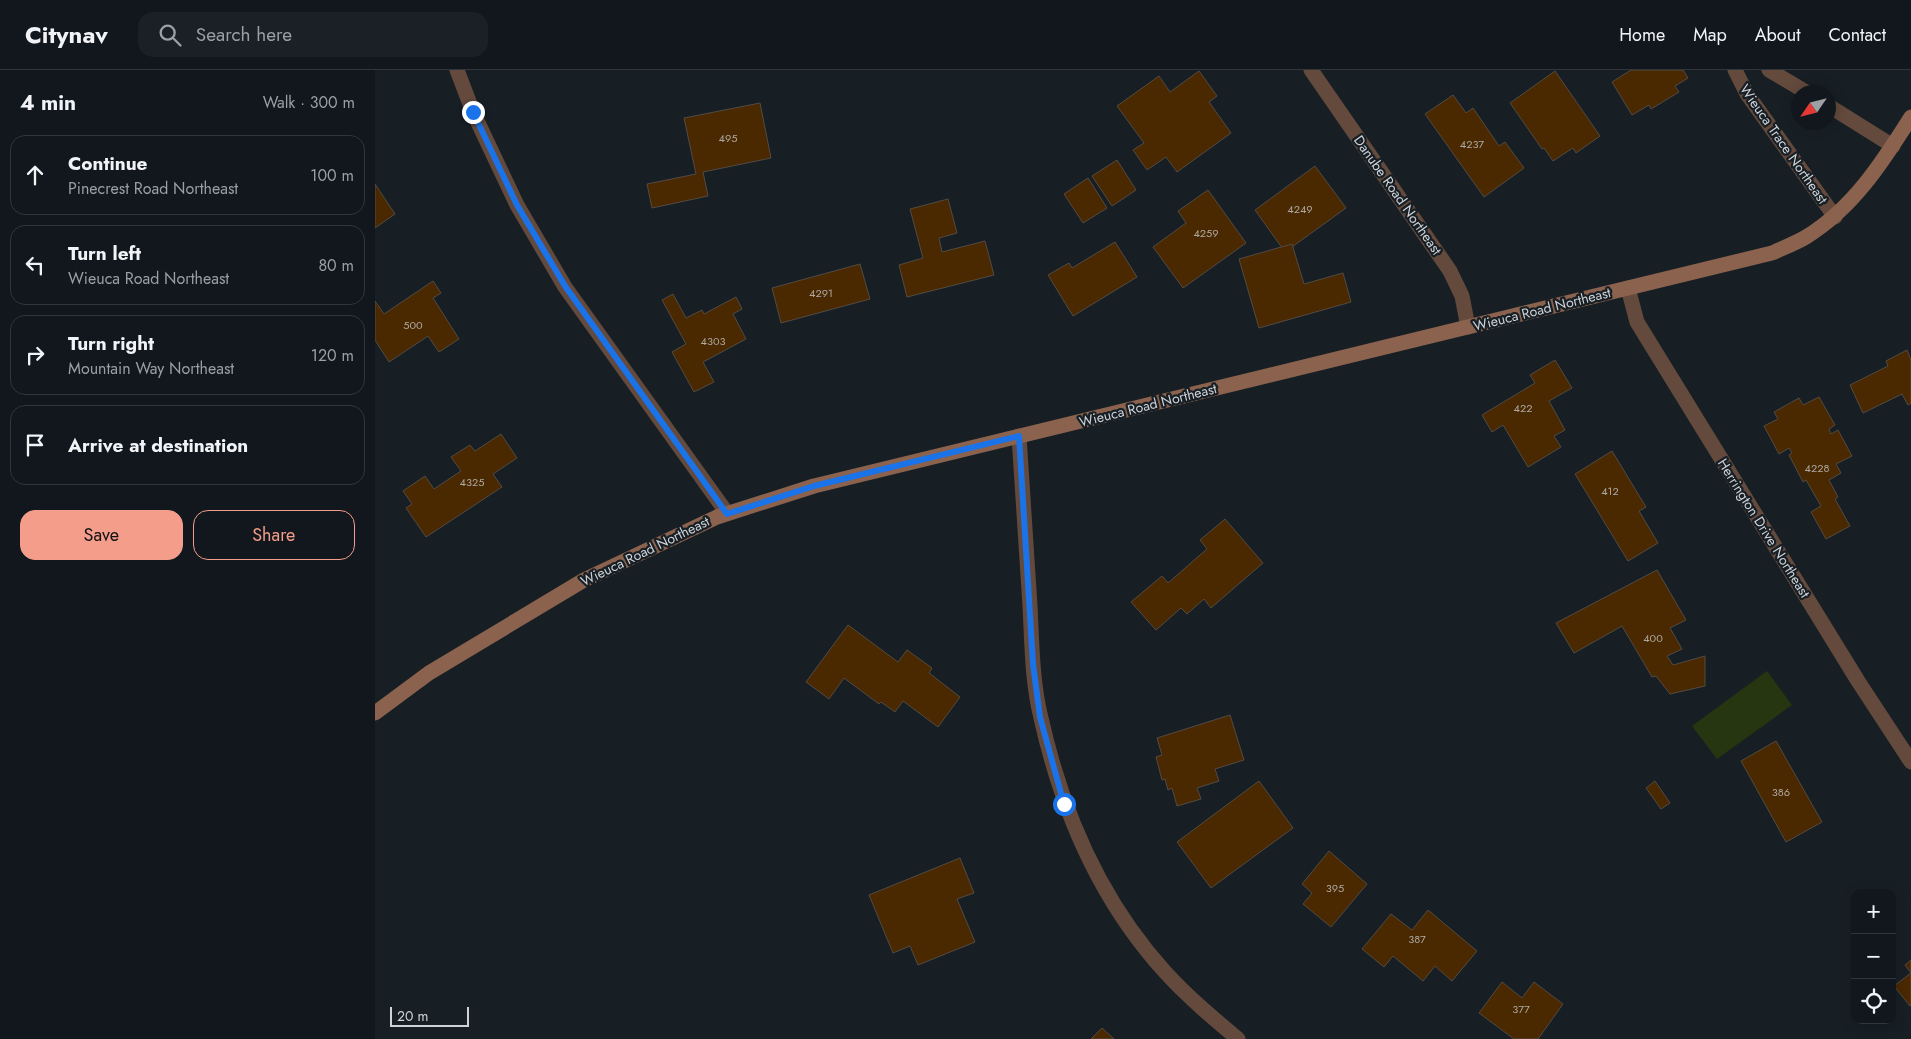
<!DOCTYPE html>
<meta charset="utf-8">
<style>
:root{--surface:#11171c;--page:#1a2025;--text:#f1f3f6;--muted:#9c9fa3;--line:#30363b;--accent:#f49d8b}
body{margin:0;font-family:Jost,sans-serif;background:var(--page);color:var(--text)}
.controls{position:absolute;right:15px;bottom:15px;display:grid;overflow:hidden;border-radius:10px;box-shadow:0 2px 12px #0003}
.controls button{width:45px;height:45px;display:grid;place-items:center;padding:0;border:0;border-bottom:1px solid var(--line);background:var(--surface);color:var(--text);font:25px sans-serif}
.compass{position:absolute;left:1416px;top:15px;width:45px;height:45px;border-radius:50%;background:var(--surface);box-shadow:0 2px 12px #0003;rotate:235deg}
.scale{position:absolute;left:15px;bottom:12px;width:79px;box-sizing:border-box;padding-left:5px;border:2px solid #ced3d8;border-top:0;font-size:14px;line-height:18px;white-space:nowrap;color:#ced3d8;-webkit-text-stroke:4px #171f25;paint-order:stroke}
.stop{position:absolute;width:15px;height:15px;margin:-11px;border:4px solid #1a73e8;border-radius:50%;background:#fff}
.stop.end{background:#1a73e8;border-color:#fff;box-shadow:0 1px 5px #0008}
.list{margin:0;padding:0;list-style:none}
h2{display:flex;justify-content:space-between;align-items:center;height:65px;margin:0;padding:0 20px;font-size:21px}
h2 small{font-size:16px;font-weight:400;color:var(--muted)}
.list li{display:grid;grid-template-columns:32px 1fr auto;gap:15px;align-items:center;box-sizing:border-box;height:80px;margin:0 10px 10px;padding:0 10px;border:1px solid var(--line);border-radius:15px}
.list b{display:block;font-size:19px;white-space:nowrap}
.list p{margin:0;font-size:16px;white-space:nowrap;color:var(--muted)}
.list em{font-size:16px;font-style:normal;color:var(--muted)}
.actions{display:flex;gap:10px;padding:15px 20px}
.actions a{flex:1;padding:11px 0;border:1px solid var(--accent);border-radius:15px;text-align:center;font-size:18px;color:var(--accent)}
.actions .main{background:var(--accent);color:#111}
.icon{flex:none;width:28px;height:28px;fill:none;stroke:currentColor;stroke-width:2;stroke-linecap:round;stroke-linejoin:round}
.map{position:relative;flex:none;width:1536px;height:969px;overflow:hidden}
header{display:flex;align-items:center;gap:30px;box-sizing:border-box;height:70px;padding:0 25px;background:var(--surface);border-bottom:1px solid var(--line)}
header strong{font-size:24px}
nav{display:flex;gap:28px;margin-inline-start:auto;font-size:18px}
.search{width:350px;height:45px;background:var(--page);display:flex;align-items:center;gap:12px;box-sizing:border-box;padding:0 18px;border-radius:15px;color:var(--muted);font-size:19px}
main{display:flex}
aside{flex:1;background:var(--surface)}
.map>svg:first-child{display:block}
.green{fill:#253611}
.building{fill:#4a2800;stroke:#534b43}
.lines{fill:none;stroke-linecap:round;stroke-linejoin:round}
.street{stroke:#644a3d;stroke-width:15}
.secondary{stroke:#8b624d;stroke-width:15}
.route{stroke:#1a73e8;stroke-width:6}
.labels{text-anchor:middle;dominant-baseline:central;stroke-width:4.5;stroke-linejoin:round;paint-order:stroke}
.number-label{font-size:11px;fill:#ada8a2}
.street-label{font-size:14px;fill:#ced3d8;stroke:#171f25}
</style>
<header>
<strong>Citynav</strong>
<div class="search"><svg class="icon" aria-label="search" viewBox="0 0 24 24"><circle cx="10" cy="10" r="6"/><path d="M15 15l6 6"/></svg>Search here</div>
<nav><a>Home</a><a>Map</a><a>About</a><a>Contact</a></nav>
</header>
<main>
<aside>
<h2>4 min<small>Walk · 300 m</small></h2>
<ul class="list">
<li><svg class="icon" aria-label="ahead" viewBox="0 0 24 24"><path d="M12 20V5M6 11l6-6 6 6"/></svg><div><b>Continue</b><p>Pinecrest Road Northeast</p></div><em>100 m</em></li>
<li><svg class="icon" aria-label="left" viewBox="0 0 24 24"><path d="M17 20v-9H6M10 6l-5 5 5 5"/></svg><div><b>Turn left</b><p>Wieuca Road Northeast</p></div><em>80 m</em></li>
<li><svg class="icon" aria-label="right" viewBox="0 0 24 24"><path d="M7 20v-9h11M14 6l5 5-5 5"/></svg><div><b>Turn right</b><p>Mountain Way Northeast</p></div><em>120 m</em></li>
<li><svg class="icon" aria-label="arrive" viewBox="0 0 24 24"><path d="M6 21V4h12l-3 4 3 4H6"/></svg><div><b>Arrive at destination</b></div></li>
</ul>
<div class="actions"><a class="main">Save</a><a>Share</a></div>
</aside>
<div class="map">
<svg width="1536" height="969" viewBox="0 0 1536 969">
<rect width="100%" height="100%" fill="#171f25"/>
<!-- green -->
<polygon class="green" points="1392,601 1417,635 1342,689 1317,656"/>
<!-- building -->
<g class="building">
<polygon points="1256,0 1308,0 1313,8 1300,16 1304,22 1276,39 1274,35 1257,45 1237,12"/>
<polygon points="824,1 842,26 834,32 856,63 802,102 791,87 772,100 758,80 769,73 742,36 784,6 795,22"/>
<polygon points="1180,1 1225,66 1201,83 1198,78 1178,91 1169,78 1167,79 1135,33"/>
<polygon points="1078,25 1091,43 1098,38 1124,76 1130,72 1149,98 1109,127 1050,44"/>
<polygon points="385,33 396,88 328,102 333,126 277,138 272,114 321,104 309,48"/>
<polygon points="742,90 761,120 737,136 717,106"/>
<polygon points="940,96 971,138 910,182 880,140"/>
<polygon points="713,108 732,138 708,153 689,124"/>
<polygon points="0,114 20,144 0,158"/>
<polygon points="833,120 871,173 808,218 778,177 811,153 803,141"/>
<polygon points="573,129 582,163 564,168 567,182 610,171 619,205 532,227 524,195 548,188 535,139"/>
<polygon points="740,172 762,207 698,246 673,205 694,193 697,198"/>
<polygon points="917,174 929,214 968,203 976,232 884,258 864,189"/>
<polygon points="485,194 495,229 406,253 397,218"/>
<polygon points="58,211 66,223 58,228 84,269 64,282 53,266 14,292 0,270 0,231 9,244"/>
<polygon points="298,224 311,248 327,240 329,244 361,227 367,239 358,244 371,269 328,292 339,312 319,322 297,282 311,274 287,230"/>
<polygon points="1532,280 1536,290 1536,333 1533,335 1527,324 1488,343 1475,315 1513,296 1511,291"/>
<polygon points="1180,290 1197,318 1174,331 1190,360 1179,366 1186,377 1153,397 1128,355 1117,362 1107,345 1160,313 1155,305"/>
<polygon points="1444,327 1460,355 1454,359 1456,364 1463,360 1477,386 1461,394 1466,403 1454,410 1463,427 1460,429 1475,456 1451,469 1436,442 1446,436 1431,410 1428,412 1414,385 1417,383 1414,378 1404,384 1389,356 1403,349 1399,342 1424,328 1428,335"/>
<polygon points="126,364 142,388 118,404 127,417 51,467 31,438 37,434 28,421 50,406 59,419 86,401 76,387 95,375 100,381"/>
<polygon points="1237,381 1271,437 1264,441 1283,473 1253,491 1200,404"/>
<polygon points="850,449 888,493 836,538 829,529 812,544 806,538 781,560 756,532 787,506 793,513 832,479 825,470"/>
<polygon points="1282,500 1311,550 1295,558 1307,579 1292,586 1298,595 1330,586 1330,616 1295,624 1281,606 1277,607 1247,556 1199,583 1181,553"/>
<polygon points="473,555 523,592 532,580 557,598 554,603 585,627 563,657 528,631 520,642 506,632 504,634 469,608 454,629 431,612"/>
<polygon points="855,645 869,690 840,699 844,711 822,718 826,729 802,736 797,718 793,720 790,709 787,710 781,687 787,685 782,668"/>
<polygon points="1401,671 1447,752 1411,772 1366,691"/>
<polygon points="884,711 918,758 836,818 802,772"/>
<polygon points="1280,711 1295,733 1286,739 1271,718"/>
<polygon points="954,781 992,814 956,857 928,834 937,823 927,814"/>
<polygon points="585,788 599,823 582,829 600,872 543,895 535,876 518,883 494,825"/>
<polygon points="1053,840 1102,881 1077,911 1060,896 1048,911 1018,886 1009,897 987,879 1016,844 1037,860"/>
<polygon points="1536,890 1536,935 1535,936 1519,916 1536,903 1530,895"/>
<polygon points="1127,912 1147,928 1159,912 1188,934 1163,969 1139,969 1104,943"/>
<polygon points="727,958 739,969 716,969"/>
</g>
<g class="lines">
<!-- street -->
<g class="street">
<polyline points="82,0 98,42 142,135 190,217 352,443"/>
<polyline points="936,0 1075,201 1087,226 1093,257"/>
<polyline points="1360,0 1372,24 1460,147"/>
<polyline points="1394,0 1431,22"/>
<polyline points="1454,36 1518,76"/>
<polyline points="1253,218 1262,252 1483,611 1536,692"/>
<path d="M644 366C648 422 651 479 655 536 657 573 657 612 666 648 687 742 725 831 791 903 813 927 838 948 863 969"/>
</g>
<!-- secondary -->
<path class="secondary" d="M0 643 54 603 209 510 342 447 439 416 1397 183C1408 178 1421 173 1431 167 1478 138 1507 93 1536 47"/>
</g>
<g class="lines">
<!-- route -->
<polyline class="route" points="98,42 142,135 190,216 352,444 439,416 644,366 658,594 665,647 689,734"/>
</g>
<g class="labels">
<!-- number labels -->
<g class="number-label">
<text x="353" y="68">495</text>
<text x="1097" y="74">4237</text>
<text x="925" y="139">4249</text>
<text x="831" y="163">4259</text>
<text x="446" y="223">4291</text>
<text x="38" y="255">500</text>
<text x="338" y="271">4303</text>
<text x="1148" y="338">422</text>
<text x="1442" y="398">4228</text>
<text x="97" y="412">4325</text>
<text x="1235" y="421">412</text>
<text x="1278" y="568">400</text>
<text x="1406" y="722">386</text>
<text x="960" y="818">395</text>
<text x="1042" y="869">387</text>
<text x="1146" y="939">377</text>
</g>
<!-- street labels -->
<g class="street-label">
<text transform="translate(1409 74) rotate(55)">Wieuca Trace Northeast</text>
<text transform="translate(1023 125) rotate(55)">Danube Road Northeast</text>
<text transform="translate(1167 239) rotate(-14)">Wieuca Road Northeast</text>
<text transform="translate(773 335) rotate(-14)">Wieuca Road Northeast</text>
<text transform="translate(1389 458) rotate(58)">Herrington Drive Northeast</text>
<text transform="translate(270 481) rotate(-26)">Wieuca Road Northeast</text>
</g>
</g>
</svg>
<div class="controls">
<button>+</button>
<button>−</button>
<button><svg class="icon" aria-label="locate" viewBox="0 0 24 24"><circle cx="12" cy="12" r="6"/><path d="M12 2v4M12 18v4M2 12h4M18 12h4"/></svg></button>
</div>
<svg class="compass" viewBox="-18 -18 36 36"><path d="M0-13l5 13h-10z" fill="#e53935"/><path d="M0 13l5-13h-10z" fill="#9c9fa3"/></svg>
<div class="scale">20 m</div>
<div class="stop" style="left:689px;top:734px"></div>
<div class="stop end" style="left:98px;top:42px"></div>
</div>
</main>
